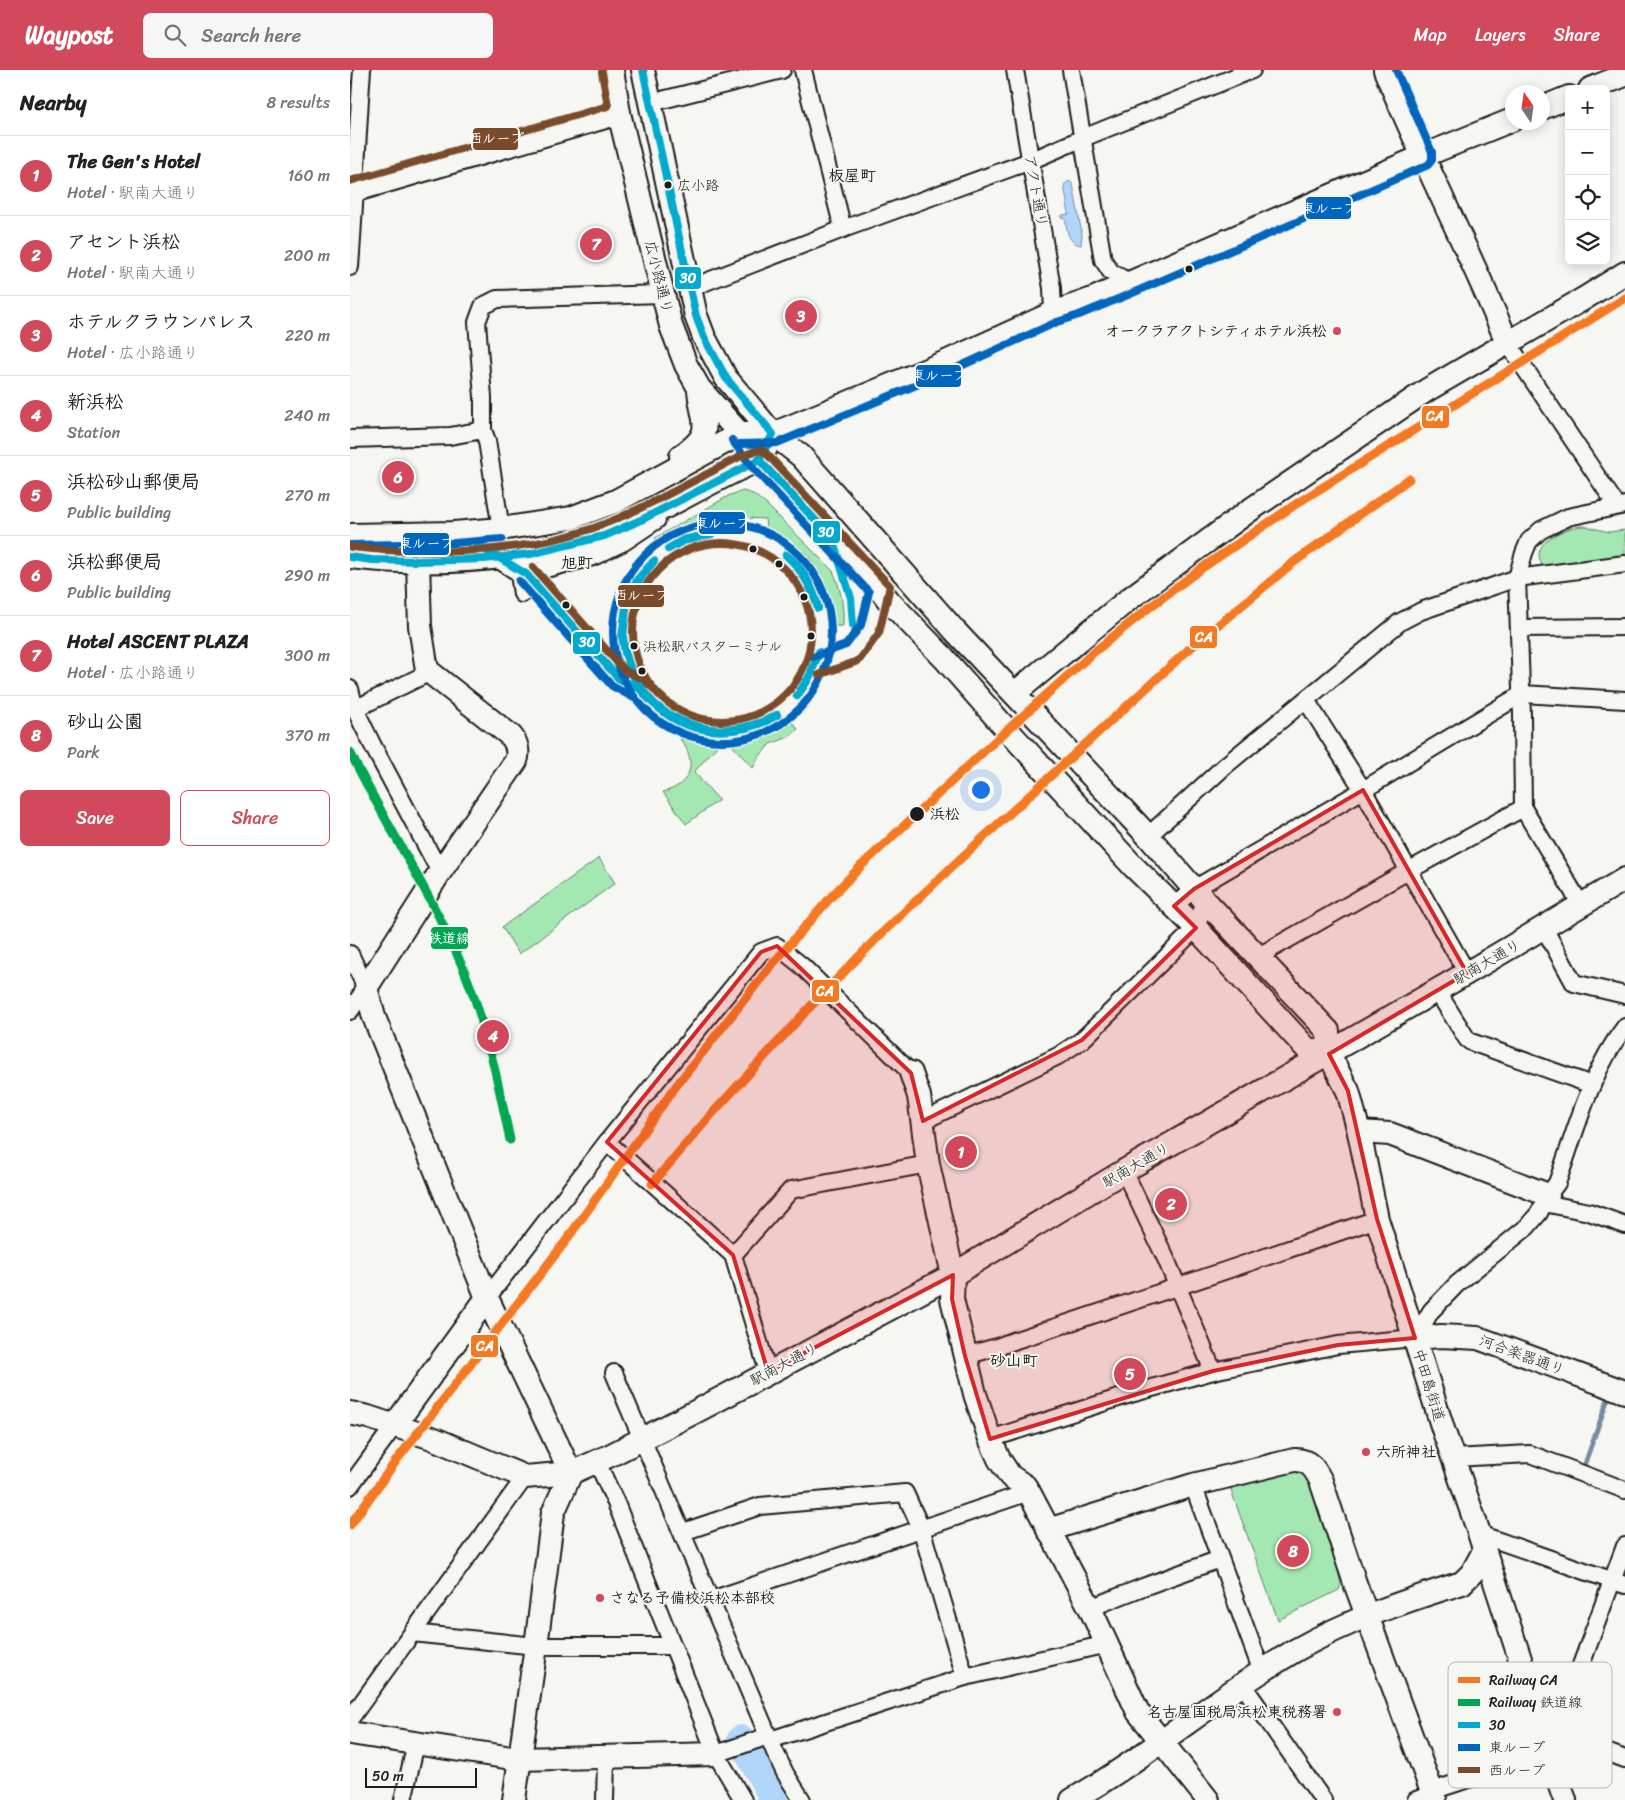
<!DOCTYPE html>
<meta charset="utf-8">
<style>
:root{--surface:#fff;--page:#f6f6f6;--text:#222;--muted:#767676;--line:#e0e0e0;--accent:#d1495b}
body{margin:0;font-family:Sriracha,"Klee One",sans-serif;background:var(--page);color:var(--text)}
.controls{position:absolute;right:15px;top:15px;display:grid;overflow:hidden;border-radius:8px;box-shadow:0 2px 12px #0003}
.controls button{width:45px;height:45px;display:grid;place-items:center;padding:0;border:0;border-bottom:1px solid var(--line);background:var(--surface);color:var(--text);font:25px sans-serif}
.compass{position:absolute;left:1155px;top:15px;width:45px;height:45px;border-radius:50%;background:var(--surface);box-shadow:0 2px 12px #0003;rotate:347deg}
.scale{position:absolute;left:15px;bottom:12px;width:112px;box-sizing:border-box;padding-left:5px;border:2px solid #1c1c1c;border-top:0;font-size:14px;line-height:18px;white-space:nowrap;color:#1c1c1c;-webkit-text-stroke:4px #f6f6f2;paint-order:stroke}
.you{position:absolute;left:630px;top:719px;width:18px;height:18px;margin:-12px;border:4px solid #fff;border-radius:50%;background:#1a73e8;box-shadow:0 0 0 8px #1a73e833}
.badge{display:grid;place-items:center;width:32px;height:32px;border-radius:50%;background:var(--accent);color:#fff;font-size:16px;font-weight:700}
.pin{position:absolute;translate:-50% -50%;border:2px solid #fff;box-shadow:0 1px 5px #0006}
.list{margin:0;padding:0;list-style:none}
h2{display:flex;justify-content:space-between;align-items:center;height:65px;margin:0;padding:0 20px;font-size:21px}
h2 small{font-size:16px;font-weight:400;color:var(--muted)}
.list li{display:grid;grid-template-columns:32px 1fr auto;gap:15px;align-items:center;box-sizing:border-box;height:80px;padding:0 20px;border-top:1px solid var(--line)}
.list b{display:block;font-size:19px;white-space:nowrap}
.list p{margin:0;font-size:16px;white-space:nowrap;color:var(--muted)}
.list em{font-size:16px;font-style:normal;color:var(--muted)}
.actions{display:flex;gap:10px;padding:15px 20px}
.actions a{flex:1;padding:11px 0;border:1px solid var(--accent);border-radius:8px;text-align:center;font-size:18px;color:var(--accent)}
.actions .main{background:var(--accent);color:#fff}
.icon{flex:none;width:28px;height:28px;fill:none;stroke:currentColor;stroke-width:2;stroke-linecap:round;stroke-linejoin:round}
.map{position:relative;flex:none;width:1275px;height:1730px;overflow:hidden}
header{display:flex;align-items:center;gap:30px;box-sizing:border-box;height:70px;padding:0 25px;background:var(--accent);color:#fff}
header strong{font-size:24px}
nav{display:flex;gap:28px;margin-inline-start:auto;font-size:18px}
.search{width:350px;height:45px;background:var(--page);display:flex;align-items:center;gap:12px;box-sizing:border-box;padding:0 18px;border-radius:8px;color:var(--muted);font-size:19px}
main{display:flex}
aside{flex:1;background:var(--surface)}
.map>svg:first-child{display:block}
.green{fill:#a3e7b2;stroke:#608267}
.water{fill:#b1d5fa;stroke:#758ba1}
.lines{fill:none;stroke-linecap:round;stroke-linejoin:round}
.stream{stroke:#758ba1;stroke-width:4.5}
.river{stroke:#b1d5fa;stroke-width:28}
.street-casing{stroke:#1c1c1c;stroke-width:20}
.secondary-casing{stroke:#1c1c1c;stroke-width:26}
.street{stroke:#f6f6f2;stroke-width:16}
.secondary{stroke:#f6f6f2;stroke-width:22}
.bus-1-casing{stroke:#f6f6f2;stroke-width:11}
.bus-2-casing{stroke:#f6f6f2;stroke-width:11}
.bus-3-casing{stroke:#f6f6f2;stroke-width:11}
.bus-1{stroke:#00a9ce;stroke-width:8}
.bus-2{stroke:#0065bd;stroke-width:8}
.bus-3{stroke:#7a4b2a;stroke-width:8}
.rail-1-casing{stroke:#f6f6f2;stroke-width:12}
.rail-2-casing{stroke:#f6f6f2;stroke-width:12}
.rail-1{stroke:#f47921;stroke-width:9}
.rail-2{stroke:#00a651;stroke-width:9}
.marked{fill:#d62828;fill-opacity:0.2;stroke:#d62828;stroke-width:4;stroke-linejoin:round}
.bus-dot{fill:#1c1c1c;stroke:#f6f6f2;stroke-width:2}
.poi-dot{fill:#d1495b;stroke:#f6f6f2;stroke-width:2}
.labels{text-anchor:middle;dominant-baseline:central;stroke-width:4;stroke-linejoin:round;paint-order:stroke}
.bus-label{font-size:14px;fill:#1c1c1c;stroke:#f6f6f2;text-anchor:start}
.street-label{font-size:15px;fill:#1c1c1c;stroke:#f6f6f2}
.poi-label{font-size:15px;font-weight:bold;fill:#1c1c1c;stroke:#f6f6f2;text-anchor:end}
.stop-label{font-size:15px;font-weight:bold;fill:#1c1c1c;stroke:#f6f6f2;text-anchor:start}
.neighbourhood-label{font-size:16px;font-weight:bold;fill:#1c1c1c;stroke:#f6f6f2}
.key{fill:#f6f6f2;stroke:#b5b5b2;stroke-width:1}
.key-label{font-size:14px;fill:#1c1c1c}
.line-badge{stroke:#f6f6f2;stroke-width:2}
.badge-label{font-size:14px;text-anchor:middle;font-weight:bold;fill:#fff}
</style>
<header>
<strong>Waypost</strong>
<div class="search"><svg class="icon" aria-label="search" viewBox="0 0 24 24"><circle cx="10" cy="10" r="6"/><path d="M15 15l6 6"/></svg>Search here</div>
<nav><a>Map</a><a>Layers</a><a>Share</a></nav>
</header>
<main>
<aside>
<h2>Nearby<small>8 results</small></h2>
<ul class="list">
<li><span class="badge">1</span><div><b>The Gen's Hotel</b><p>Hotel · 駅南大通り</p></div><em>160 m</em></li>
<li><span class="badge">2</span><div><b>アセント浜松</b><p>Hotel · 駅南大通り</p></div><em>200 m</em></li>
<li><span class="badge">3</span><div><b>ホテルクラウンパレス</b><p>Hotel · 広小路通り</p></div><em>220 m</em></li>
<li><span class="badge">4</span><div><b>新浜松</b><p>Station</p></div><em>240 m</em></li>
<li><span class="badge">5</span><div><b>浜松砂山郵便局</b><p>Public building</p></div><em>270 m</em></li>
<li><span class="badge">6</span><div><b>浜松郵便局</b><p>Public building</p></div><em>290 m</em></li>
<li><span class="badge">7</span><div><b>Hotel ASCENT PLAZA</b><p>Hotel · 広小路通り</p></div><em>300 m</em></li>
<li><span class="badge">8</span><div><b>砂山公園</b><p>Park</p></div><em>370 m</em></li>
</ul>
<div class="actions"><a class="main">Save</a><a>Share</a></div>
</aside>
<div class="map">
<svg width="1275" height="1730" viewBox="0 0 1275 1730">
<rect width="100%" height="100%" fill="#f6f6f2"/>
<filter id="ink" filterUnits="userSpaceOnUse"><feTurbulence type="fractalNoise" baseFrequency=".02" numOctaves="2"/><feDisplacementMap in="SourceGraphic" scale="10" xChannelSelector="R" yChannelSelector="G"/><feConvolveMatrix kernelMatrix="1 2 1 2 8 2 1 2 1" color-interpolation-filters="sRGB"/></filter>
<g filter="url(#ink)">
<!-- green -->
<g class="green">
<path d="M393 421 403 424 417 435 483 501C491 519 494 536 493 556H486L470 504 458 485 416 458 415 449 354 446 351 456 333 461 308 474 305 468 380 425Z"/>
<path d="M1235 456 1259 462 1275 460V486L1192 496C1191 493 1189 488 1189 484 1191 467 1220 456 1235 456Z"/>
<path d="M440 650 448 659 439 667 420 674 409 687 403 698 380 673C401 674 424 665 440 650Z"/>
<path d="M330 669 368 675 344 702 369 730 336 754 313 722C342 715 348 691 330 669Z"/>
<polygon points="249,788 265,813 169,884 152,857"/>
<polygon points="946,1401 957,1406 987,1496 991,1515 989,1520 928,1550 879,1415"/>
</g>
<!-- water -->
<path class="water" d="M719 111 723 114 732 165 731 175C717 173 717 159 715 148H712V145L719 144 714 115Z"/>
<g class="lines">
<!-- stream -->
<polyline class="stream" points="1237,1398 1234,1396 1259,1326"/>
<!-- river -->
<polyline class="river" points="391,1669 424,1730"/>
<defs>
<g id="street">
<polyline points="453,0 493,159"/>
<polyline points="665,0 702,218 703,243"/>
<polyline points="721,0 753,190 761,202 781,213"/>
<polyline points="300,33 432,0"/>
<path d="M0 197C5 131 7 66 12 0"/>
<polyline points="340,218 493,159 680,91 733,68 902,0"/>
<polyline points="1157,272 1267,436"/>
<polyline points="0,369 100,366 133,360"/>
<polyline points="151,459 137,371 133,360 133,327 127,252 133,236 147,229 313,224"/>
<polyline points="172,524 170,511 172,505 243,487 274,472 307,450"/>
<polyline points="1170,558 1275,557"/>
<polyline points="0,619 5,639 23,676 90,802"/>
<polyline points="956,630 1013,720 1117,903"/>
<polyline points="5,639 78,603"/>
<polyline points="798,766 876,695 1050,552 1071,541 1167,508 1275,494"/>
<polyline points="1231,835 1173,738 1172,645 1167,508 1174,483 1179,471 1191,460 1218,447 1275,435"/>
<polyline points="824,836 844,819 1013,720 1172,624 1275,630"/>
<polyline points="1194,858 1224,913 1275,925"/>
<polyline points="0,884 16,918 0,941"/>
<polyline points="907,887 1058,801 1173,738"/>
<polyline points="1087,921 1117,969 1121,972 1242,1015"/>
<polyline points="573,1051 708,986 732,970 846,858 855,831"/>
<polyline points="257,1072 383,1185 418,1302"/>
<polyline points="774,1101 816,1189 863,1301"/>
<polyline points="1194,1133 1239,1142 1275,1155"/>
<polyline points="383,1185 441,1120 578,1094"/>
<polyline points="137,1228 257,1072 411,882 427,876 451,895 561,1003"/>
<path d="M615 1286 647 1277 666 1270C787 1231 907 1190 1027 1149"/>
<polyline points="264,1303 425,1682 435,1703 452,1730"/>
<path d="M640 1369 784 1323 863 1301 988 1275 1065 1268 1081 1241 1107 1214 1177 1157 1189 1143 1198 1125 1207 1113C1226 1061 1240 1002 1275 957"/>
<polyline points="1103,1388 1180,1384 1275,1420"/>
<polyline points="247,1392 266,1433 366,1684 393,1730"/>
<polyline points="843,1415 912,1602"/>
<polyline points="0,1416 44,1356"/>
<polyline points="333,1462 410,1436 555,1423 571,1458 615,1607"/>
<polyline points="1129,1464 1275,1515"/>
<polyline points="1275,1476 1224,1614 1192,1660 1221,1669 1275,1689"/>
<polyline points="361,1530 679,1422"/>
<polyline points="740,1538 793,1517 870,1489"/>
<polyline points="62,1563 186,1576 322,1576"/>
<polyline points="893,1615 973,1730"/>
<polyline points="0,1649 175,1407"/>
<polyline points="420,1670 615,1607 757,1574"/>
<polyline points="366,1684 418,1666"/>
<polyline points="1082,1721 1198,1683"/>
<polyline points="53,1730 66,1673"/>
<polyline points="255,1730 256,1687"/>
<polyline points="1066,1730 1083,1724"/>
</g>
<g id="secondary">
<polyline points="262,0 269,43 313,224 321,256 336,295 349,318 390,364 409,390 530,519 539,531 594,588 650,652 784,797 846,858 957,979 979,984"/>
<polyline points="293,0 346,246 354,267 376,308 423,364 451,386 605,561 798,766 844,819 978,961 979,984 998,1021 1009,1062 1027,1149 1093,1359 1127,1457 1186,1638 1198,1683 1215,1730"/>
<path d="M1035 0C1073 92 1119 180 1157 272"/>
<polyline points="1240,19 1275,5"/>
<polyline points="1192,38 1219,27"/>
<polyline points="6,120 269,43"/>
<path d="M331 386C368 361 351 353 349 319"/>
<polyline points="0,465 104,463 151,459 221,448 266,431 390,364 423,364 596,292 703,243 740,230 1073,86 1162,50"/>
<polyline points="145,484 176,504"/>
<path d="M0 487C68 495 140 492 208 478 223 474 240 471 255 465 308 445 356 412 409 390L416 378"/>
<path d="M68 491 70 556 77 600 161 666C167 673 169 682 166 691L90 802 16 918 24 947 137 1228 221 1403 203 1443 186 1576 164 1730"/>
<polyline points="665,623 779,529 900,440 1077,320 1235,228 1275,203"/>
<polyline points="561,1003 569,1026 578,1094 603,1205 602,1229 625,1324 640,1369 649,1389 660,1406 675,1416 679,1422 740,1538 788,1642 858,1730"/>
<polyline points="1009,1062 1040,1064 1198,1125"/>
<polyline points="1065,1268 1091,1266 1128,1268 1275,1322"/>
<polyline points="0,1343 18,1347 82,1368 175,1407 221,1403 261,1385 345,1342 603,1205 774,1101 1117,903 1275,809"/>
<polyline points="44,1356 137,1228"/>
<path d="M698 1460 843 1415 944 1390C959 1389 965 1399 971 1411L1005 1513 1085 1730"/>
<polyline points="0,1663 169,1689 366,1684"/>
<path d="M722 1730C800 1685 869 1625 946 1580 999 1550 1054 1531 1112 1513L1122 1503 1134 1481"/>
</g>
</defs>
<!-- street casing -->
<use href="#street" class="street-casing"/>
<!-- secondary casing -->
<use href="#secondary" class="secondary-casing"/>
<!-- street -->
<use href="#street" class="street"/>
<!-- secondary -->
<use href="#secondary" class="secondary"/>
<defs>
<g id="bus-1">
<polyline points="409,390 482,468 501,528 503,555"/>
<polyline points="126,474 176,504 269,609 289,618 292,621"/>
<polyline points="318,479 333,470 361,464"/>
<polyline points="318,479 333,471 361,464"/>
<path d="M436 485C453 496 464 520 468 538"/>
<path d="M436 485C452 500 462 517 468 538"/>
<polyline points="0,487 22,490 68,491 134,489 180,484 254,466 291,450 409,390 423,364 376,308 354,267 346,246 293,0"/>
<polyline points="276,535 287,510 304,491"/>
<path d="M276 535C283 518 292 505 304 491"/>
<path d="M275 582C281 604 292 623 309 638"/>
<path d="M275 582C281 604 290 624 309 638"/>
<polyline points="275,582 272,566 276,538"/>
<polyline points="275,582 273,567 276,538"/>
<polyline points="447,626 458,610 469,582"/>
<polyline points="447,626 461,604 469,582"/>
<path d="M309 638C348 665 386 666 427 645"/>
<path d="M309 638C341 667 392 667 427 645"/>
</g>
<g id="bus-2">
<polyline points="382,370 402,397 519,522 511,555 496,575 463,587"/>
<polyline points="390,374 427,373 600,301 707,252 729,245 785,222 1078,95 1082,90 1082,82 1046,0"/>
<circle cx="372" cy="562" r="109"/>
<polyline points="0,475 104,473 152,469"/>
<polyline points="169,511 262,616 284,628"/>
</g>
<g id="bus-3">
<polyline points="0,111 258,36 252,2"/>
<circle cx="372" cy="562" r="89"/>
<path d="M1 477C89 486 192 484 273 446 303 433 332 417 361 402 375 394 391 385 406 381 410 379 413 381 416 383L540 516 529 563 510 589 505 592 469 605"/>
<polyline points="183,497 275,601 294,609 300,616"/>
</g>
</defs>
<!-- bus-1 casing -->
<use href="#bus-1" class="bus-1-casing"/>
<!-- bus-2 casing -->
<use href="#bus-2" class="bus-2-casing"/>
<!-- bus-3 casing -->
<use href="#bus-3" class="bus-3-casing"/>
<!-- bus-1 -->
<use href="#bus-1" class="bus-1"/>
<!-- bus-2 -->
<use href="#bus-2" class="bus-2"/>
<!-- bus-3 -->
<use href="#bus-3" class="bus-3"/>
<defs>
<g id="rail-1">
<polyline points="302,1114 360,1046 459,938 528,867 609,790 838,580 944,492 1059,409"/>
<polyline points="0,1455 46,1391 215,1172 326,1016 420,897 481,827 512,795 645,671 744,582 800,537 855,496 949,432 1275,228"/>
</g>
<path id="rail-2" d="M0 682C36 755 81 823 113 898 136 953 148 1012 160 1070"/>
</defs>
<!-- rail-1 casing -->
<use href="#rail-1" class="rail-1-casing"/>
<!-- rail-2 casing -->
<use href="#rail-2" class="rail-2-casing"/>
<!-- rail-1 -->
<use href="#rail-1" class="rail-1"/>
<!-- rail-2 -->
<use href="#rail-2" class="rail-2"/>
</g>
</g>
<!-- marked area -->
<path class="marked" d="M1013 720 1117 903 979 984 998 1021 1027 1149 1065 1268 988 1275 863 1301 640 1369 615 1286 602 1229 603 1205 418 1302 383 1185 257 1072 411 882 427 876 561 1003 573 1051 732 970 846 858 824 836 844 819Z"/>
<!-- markers -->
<g class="bus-dot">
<circle cx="318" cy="115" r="4.5"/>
<circle cx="839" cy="199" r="4.5"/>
<circle cx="403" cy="479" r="4.5"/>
<circle cx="429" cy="494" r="4.5"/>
<circle cx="454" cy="527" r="4.5"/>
<circle cx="216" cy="535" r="4.5"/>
<circle cx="461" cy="566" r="4.5"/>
<circle cx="284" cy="576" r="4.5"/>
<circle cx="292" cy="601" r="4.5"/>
<circle cx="567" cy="744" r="8"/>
</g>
<g class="poi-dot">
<circle cx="987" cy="261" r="5"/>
<circle cx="1016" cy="1382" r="5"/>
<circle cx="250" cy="1528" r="5"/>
<circle cx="987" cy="1642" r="5"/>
</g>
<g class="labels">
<!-- bus labels -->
<g class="bus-label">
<text x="327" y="115">広小路</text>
<text x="293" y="576">浜松駅バスターミナル</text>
</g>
<!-- street labels -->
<g class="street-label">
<text transform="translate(686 121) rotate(80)">アクト通り</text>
<text transform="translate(309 207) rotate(76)">広小路通り</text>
<text transform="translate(1137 892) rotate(-30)">駅南大通り</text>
<text transform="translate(786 1095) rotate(-30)">駅南大通り</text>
<text transform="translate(1172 1285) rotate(20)">河合楽器通り</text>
<text transform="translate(434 1294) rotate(-28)">駅南大通り</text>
<text transform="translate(1079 1315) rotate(73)">中田島街道</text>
</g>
<!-- poi labels -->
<g class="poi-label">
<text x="977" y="261">オークラアクトシティホテル浜松</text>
<text x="1026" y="1382" text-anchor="start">六所神社</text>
<text x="260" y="1528" text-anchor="start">さなる予備校浜松本部校</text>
<text x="977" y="1642">名古屋国税局浜松東税務署</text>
</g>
<!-- stop labels -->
<g class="stop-label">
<text x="580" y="744">浜松</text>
</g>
<!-- neighbourhood labels -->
<g class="neighbourhood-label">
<text x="502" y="105">板屋町</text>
<text x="227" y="492">旭町</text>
<text x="664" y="1290">砂山町</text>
</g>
</g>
<!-- legend -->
<rect x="1098" y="1592" width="164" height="126" rx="8" class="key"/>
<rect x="1108" y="1607" width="22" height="6" fill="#f47921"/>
<rect x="1108" y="1629" width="22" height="7" fill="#00a651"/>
<rect x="1108" y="1652" width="22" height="6" fill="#00a9ce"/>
<rect x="1108" y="1674" width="22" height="7" fill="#0065bd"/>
<rect x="1108" y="1697" width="22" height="6" fill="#7a4b2a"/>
<g class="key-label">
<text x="1139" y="1615">Railway CA</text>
<text x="1139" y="1637">Railway 鉄道線</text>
<text x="1139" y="1660">30</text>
<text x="1139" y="1682">東ループ</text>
<text x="1139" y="1705">西ループ</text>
</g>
<g class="line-badge">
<rect x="122" y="57" width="47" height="24" rx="5" fill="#7a4b2a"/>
<rect x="955" y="126" width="47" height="24" rx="5" fill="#0065bd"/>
<rect x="324" y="196" width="28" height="24" rx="5" fill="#00a9ce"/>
<rect x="565" y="294" width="47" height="24" rx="5" fill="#0065bd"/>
<rect x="1071" y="335" width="29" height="24" rx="5" fill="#f47921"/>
<rect x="348" y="441" width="48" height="24" rx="5" fill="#0065bd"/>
<rect x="462" y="450" width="29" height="24" rx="5" fill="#00a9ce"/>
<rect x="52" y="462" width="48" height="24" rx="5" fill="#0065bd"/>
<rect x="267" y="514" width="48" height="24" rx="5" fill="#7a4b2a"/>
<rect x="839" y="555" width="29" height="24" rx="5" fill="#f47921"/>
<rect x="222" y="561" width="29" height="24" rx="5" fill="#00a9ce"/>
<rect x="80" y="856" width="39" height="24" rx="5" fill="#00a651"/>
<rect x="461" y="909" width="29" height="24" rx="5" fill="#f47921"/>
<rect x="120" y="1264" width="29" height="24" rx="5" fill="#f47921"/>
</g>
<g class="badge-label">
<text x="146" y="73">西ループ</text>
<text x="979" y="143">東ループ</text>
<text x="338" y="213">30</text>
<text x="589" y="310">東ループ</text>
<text x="1085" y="351">CA</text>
<text x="372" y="458">東ループ</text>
<text x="476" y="467">30</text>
<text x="76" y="478">東ループ</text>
<text x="291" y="530">西ループ</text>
<text x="854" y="572">CA</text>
<text x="237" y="577">30</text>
<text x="99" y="873">鉄道線</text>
<text x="475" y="926">CA</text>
<text x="135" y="1281">CA</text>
</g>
</svg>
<div class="controls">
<button>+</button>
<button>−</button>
<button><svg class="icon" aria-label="locate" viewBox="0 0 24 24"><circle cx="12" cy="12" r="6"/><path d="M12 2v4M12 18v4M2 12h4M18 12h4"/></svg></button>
<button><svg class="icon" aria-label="layers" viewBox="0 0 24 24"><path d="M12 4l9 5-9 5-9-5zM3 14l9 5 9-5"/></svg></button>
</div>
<svg class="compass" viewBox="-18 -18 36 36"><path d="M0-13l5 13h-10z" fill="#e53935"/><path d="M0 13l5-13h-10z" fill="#767676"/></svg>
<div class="scale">50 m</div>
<div class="you"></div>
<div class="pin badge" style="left:611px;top:1082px">1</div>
<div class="pin badge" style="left:821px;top:1134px">2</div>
<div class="pin badge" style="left:451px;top:246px">3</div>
<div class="pin badge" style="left:143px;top:966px">4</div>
<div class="pin badge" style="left:780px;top:1304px">5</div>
<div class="pin badge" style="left:48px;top:407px">6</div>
<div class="pin badge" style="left:246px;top:174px">7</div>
<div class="pin badge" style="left:943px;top:1481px">8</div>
</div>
</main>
